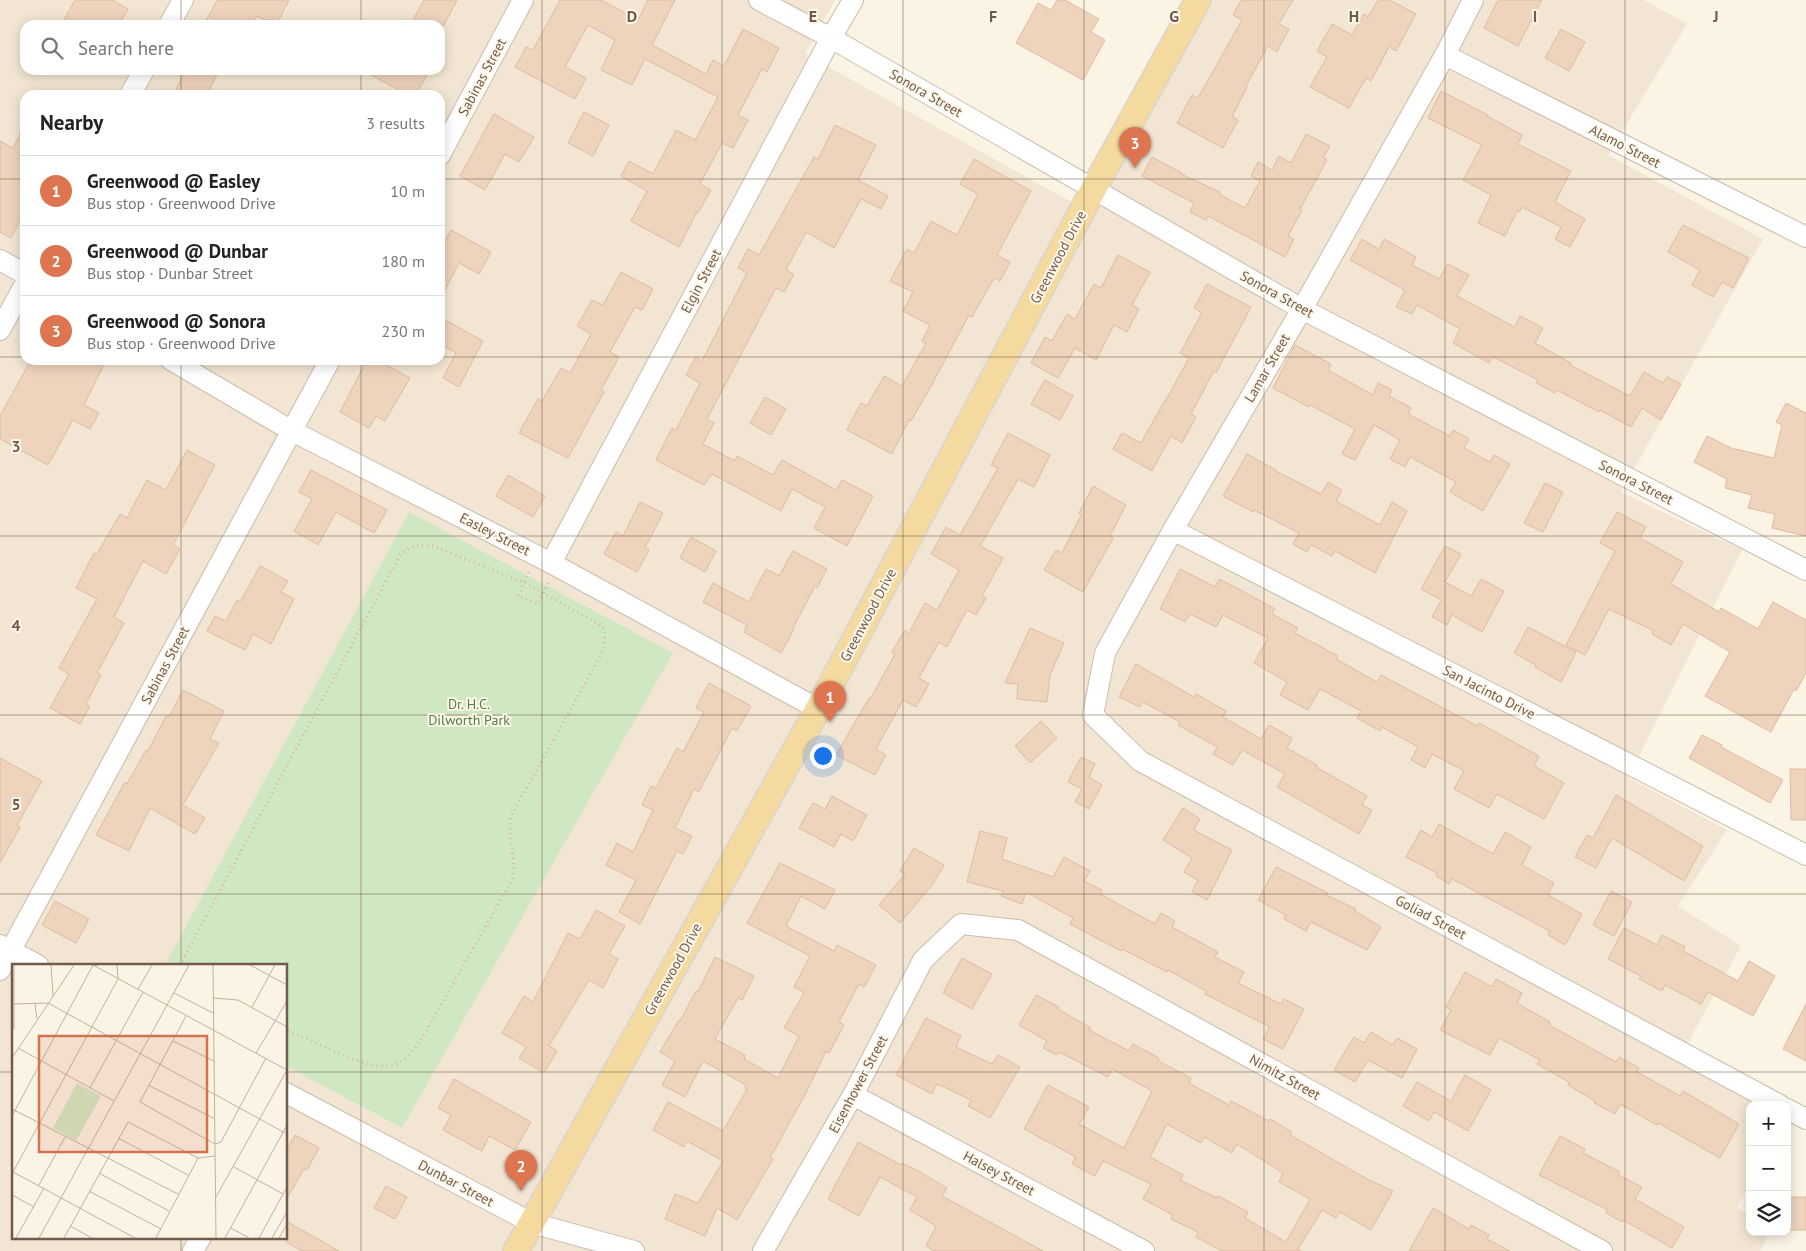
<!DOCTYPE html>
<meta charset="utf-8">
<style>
:root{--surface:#fff;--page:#f2f2f2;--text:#222;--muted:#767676;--line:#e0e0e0;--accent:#dd7650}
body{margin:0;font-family:"PT Sans",sans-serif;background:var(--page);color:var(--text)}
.controls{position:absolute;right:15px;bottom:15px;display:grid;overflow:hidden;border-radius:10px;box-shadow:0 2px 12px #0003}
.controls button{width:45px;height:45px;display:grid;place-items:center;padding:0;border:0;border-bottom:1px solid var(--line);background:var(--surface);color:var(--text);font:25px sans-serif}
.you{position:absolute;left:822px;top:755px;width:18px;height:18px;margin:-12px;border:4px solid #fff;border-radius:50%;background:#1a73e8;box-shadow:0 0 0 8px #1a73e833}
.badge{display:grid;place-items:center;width:32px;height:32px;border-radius:50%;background:var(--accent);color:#fff;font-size:16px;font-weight:700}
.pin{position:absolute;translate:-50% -41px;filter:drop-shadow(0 1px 2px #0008)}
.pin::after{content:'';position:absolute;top:26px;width:18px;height:15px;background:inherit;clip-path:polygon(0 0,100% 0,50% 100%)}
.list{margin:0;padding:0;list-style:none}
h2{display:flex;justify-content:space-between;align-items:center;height:65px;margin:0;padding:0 20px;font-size:21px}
h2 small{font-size:16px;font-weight:400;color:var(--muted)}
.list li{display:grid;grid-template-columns:32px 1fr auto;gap:15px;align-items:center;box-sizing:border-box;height:70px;padding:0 20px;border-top:1px solid var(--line)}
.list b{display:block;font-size:19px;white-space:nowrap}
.list p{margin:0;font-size:16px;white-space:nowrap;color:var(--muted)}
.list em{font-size:16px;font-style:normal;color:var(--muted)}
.icon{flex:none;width:28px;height:28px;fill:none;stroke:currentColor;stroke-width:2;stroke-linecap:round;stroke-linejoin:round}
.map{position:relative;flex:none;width:1806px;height:1251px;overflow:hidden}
.search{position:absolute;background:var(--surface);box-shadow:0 2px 12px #0003;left:20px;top:20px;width:425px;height:55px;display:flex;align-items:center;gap:12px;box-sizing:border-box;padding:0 18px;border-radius:15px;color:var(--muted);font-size:19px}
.panel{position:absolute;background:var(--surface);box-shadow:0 2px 12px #0003;left:20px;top:90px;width:425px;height:275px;border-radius:15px}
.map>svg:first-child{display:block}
.residential{fill:#f2e5d3;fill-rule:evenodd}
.green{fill:#d0e7c4}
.building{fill:#eed3bd;stroke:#e0bb9f;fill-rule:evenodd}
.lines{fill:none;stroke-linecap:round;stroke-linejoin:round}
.minor-casing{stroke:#cbbbab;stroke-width:22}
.major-casing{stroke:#dad4d0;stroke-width:28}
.path{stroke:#d3b7a1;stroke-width:3;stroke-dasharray:1 4;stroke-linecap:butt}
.minor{stroke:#fff;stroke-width:20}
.major{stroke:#f5daa0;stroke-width:25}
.grid{fill:none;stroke:#715b4b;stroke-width:1;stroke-opacity:0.55}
.labels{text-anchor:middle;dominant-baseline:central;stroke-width:4;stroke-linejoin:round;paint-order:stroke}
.street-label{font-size:14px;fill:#715b4b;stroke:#fef7ea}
.park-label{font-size:14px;fill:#547c47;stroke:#fef7ea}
.inset-road{fill:none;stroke:#c0b1a2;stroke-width:1}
.view{fill:#d27350;fill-opacity:0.15;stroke:#d27350;stroke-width:2.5}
.inset-edge{fill:none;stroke:#715b4b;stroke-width:2.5}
.grid-label{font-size:16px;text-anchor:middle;font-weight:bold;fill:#715b4b;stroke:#fef7ea;stroke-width:4;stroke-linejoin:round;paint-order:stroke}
</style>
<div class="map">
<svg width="1806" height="1251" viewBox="0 0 1806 1251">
<rect width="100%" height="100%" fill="#fbf3e4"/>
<!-- residential -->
<path class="residential" d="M0 0H835L805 54 1095 215 1212 0H1644L1687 24 1608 155 1763 239 1621 492 1742 550 1628 778 1727 830 1678 906 1741 946 1680 1057 1758 1105H1750V1184L1737 1207 1750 1216V1232H1770L1760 1251H0ZM25 25H440V70H25ZM25 95H440V360H25ZM409 512 402 1128 286 1066V1237H14V965H165Z"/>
<!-- green -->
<polygon class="green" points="409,512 673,653 402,1128 286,1066 286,965 165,965"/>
<!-- building -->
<g class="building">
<polygon points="75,0 112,0 128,9 119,25 61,25"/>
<polygon points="217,0 289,0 276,25 257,16 252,25 204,25"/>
<polygon points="424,0 457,0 444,25 410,25"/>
<polygon points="560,0 601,0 638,20 648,0 675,0 652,45 706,74 713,60 724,66 743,29 779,48 767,72 762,69 738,115 748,120 733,148 722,143 700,184 711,190 698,213 697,212 679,247 631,221 647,191 621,176 629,161 653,174 676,130 695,140 718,97 645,59 632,85 601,70 615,40 588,25 565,67 586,78 575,99 515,67 526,47 533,50"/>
<polygon points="1057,0 1065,0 1099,19 1091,32 1105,40 1083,80 1016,43 1038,3 1051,10"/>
<polygon points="1241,0 1293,0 1279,24 1289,29 1277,52 1268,46 1246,86 1247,87 1232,117 1238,120 1223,148 1177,123 1192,95 1198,98 1242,20 1233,15"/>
<polygon points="1378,0 1390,0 1416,14 1396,51 1389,47 1371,81 1366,78 1349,108 1310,87 1327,57 1317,51 1332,24 1352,35 1364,14 1368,17"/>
<polygon points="1498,0 1542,0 1518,46 1484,28"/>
<polygon points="1561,29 1585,42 1569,71 1545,58"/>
<polygon points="186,70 219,70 207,95 173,95"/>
<polygon points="362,70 430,70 416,95 408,95"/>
<polygon points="1441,91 1488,115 1487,116 1522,135 1518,144 1571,171 1555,202 1585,219 1570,247 1555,239 1561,227 1522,207 1519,212 1517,211 1505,236 1478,223 1491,195 1463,180 1482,145 1428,118"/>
<polygon points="584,112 609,125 593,156 568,143"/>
<polygon points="494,114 534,137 519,162 505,154 485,190 460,176"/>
<polygon points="25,125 25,211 11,238 0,232 0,141 13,148"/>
<polygon points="835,125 876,145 858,180 888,196 881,209 861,199 834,248 806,232 786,270 794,274 784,292 776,288 707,419 714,423 703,444 735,461 737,456 773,475 782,460 836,490 842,480 873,496 847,546 814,528 825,507 792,489 781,511 712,474 704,485 656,460 672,428 676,430 700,383 686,375 696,357 702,361 747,273 738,268 748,249 759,255 814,157 818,159"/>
<polygon points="1306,134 1330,146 1323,158 1327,160 1300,209 1302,210 1288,236 1294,239 1285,257 1208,216 1206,220 1190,212 1194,203 1142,176 1152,157 1182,173 1181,174 1220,192 1219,194 1245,208 1260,181 1251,176 1258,162 1272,170 1279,156 1291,163"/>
<polygon points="974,159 1031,191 997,255 1010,262 1000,281 994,278 972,317 969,315 930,388 911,421 909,420 892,454 847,430 861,403 867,406 884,376 902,386 926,343 922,341 930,325 903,311 913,292 890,281 907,249 914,253 931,221 957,235 978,194 960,184"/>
<polygon points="1683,225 1749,258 1733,288 1722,282 1713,297 1692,285 1700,270 1668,252"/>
<polygon points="451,230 491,252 479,274 459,263 440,299 440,250"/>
<polygon points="1362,239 1379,249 1384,239 1416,257 1412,265 1439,279 1448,264 1469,275 1457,296 1515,327 1520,316 1543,328 1535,343 1571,363 1570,365 1630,396 1644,372 1663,383 1667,377 1681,384 1661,420 1642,408 1631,427 1600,410 1599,412 1557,390 1555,393 1536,383 1538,380 1493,357 1489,363 1453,343 1460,329 1417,305 1412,314 1396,307 1405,290 1350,260"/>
<polygon points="1118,255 1150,272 1132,305 1139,309 1127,332 1114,325 1096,360 1075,348 1058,378 1031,363 1045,337 1052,341 1067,314 1075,319 1094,284 1101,288"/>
<polygon points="621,272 653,289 642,310 635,307 610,352 619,357 601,390 604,392 568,458 519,433 538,399 542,401 561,368 570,373 591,334 577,326 592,300 603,305"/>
<polygon points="1207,284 1251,307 1216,373 1214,371 1191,414 1196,417 1182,443 1171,436 1152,471 1113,449 1122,433 1141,443 1165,400 1166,400 1189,358 1180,353 1202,313 1194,308"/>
<polygon points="440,317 483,341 459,387 443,378 456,353 440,344"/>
<polygon points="1295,345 1331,364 1328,370 1373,395 1378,383 1392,390 1389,396 1411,408 1408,414 1450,436 1453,430 1469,439 1464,448 1490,462 1494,455 1510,464 1483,511 1450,492 1456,482 1410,457 1405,467 1390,459 1400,440 1374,425 1355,460 1342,454 1355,429 1310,405 1309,407 1273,388"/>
<polygon points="31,360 106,360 84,405 99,413 90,429 73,420 48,465 0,439 0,416"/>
<polygon points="367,360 377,360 410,378 385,421 376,416 369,428 340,412"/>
<polygon points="1045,380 1073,396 1060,420 1031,404"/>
<polygon points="765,397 786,409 771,435 750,423"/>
<polygon points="1786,403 1806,413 1806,536 1772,528 1775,514 1748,508 1752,495 1725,488 1727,479 1694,462 1707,436 1731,448 1774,458 1782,425 1776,422"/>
<polygon points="1008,433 1050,455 1034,487 1018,479 980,546 1003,558 982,596 986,598 976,615 967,610 947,647 939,642 919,678 929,684 916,707 903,700 876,749 886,755 875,775 836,755 869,698 871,698 895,654 892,652 905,630 909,633 925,603 937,610 959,570 931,554 946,527 960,535 998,468 991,465"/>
<polygon points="187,450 215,465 173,545 180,549 166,574 143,561 114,617 124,623 97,673 101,675 86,704 90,706 80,724 50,708 69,674 59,668 97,599 76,588 94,553 97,554 120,514 127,518 147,480 166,490"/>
<polygon points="1247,454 1276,470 1276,471 1321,494 1328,482 1342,490 1336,501 1380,525 1392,502 1407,511 1375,573 1335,551 1332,556 1311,545 1307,552 1293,544 1299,533 1254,510 1253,512 1223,496"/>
<polygon points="311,470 387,510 374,533 336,512 318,545 294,531 312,499 299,492"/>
<polygon points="508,475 545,496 533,517 496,496"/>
<polygon points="1545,483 1563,492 1543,532 1524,523"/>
<polygon points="1093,486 1126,505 1110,536 1113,538 1083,592 1044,570 1056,550 1062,553 1081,515 1079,513"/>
<polygon points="640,502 663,513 645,548 649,550 637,572 604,554 616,532 623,536"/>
<polygon points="1617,512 1646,527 1640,538 1683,562 1671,584 1719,612 1721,608 1758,629 1773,602 1806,620 1806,673 1796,691 1794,689 1771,732 1705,696 1730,652 1683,624 1671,645 1652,634 1654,631 1609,609 1585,655 1566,645 1615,551 1600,543"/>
<polygon points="691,537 716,551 705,572 680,558"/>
<polygon points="1445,546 1461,554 1445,582 1471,596 1481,579 1504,591 1482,632 1452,615 1447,625 1432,617 1441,600 1421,589"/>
<polygon points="793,551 827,569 817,588 815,586 793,628 794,629 781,653 744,632 747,625 703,602 713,583 749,602 766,569 779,576"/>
<polygon points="260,566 288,581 281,592 294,599 271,644 253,634 245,650 207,631 215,616 226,621 237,600 240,602"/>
<polygon points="1180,569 1215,587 1219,579 1237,588 1275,609 1272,614 1298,628 1295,633 1338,656 1336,659 1377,682 1381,675 1477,726 1479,723 1539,756 1534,766 1564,783 1544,819 1497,794 1489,808 1454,789 1464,771 1432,754 1425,768 1411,760 1418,747 1382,727 1380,731 1357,718 1361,711 1320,689 1308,710 1280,695 1287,682 1254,663 1268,638 1223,615 1216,627 1190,614 1185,622 1160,609"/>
<polygon points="1528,627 1576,652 1561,682 1535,667 1536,665 1514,653"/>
<polygon points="1030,628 1064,643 1050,675 1047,702 1017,699 1018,684 1005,683"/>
<polygon points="1136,664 1194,697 1196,694 1226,711 1223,717 1261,739 1269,725 1292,738 1287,748 1317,765 1316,767 1367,796 1362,805 1372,810 1359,834 1277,787 1285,774 1242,750 1233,765 1213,754 1217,747 1178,725 1180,722 1143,702 1140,707 1119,697"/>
<polygon points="709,683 751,706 737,731 732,728 699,792 694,789 675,828 692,836 683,854 677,851 640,924 619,912 636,880 606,865 617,843 633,852 653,810 642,805 651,786 656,788 677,748 683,752 704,712 696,708"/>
<polygon points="183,690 224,711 210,739 219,743 183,805 205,818 195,834 150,808 129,851 96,835 125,782 127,784 146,750 148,751 166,716 169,717"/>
<polygon points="1041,721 1057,738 1030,763 1015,746"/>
<polygon points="1702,735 1722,745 1721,747 1783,780 1770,803 1689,758"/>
<polygon points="1081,757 1095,764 1089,777 1102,785 1089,809 1075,802 1082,789 1068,782"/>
<polygon points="0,758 42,781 17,825 20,827 0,863"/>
<polygon points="1790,769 1806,769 1806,820 1791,820"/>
<polygon points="1616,795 1703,846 1684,881 1612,838 1596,868 1575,857 1587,835 1593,838"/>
<polygon points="832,796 867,815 853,841 841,834 834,847 799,828 813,803 825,809"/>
<polygon points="1183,808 1200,819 1194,830 1232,850 1207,900 1192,892 1198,880 1184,872 1192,858 1163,840"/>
<polygon points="1439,824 1493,854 1505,832 1531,847 1522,865 1554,883 1548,895 1582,914 1565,945 1548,935 1550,931 1452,879 1449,884 1436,876 1437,873 1406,857 1421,830 1432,837"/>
<polygon points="980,831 1007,838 1002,859 1053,877 1064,857 1090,871 1084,881 1102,890 1100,894 1155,924 1161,913 1175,921 1172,927 1218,952 1215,957 1244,972 1238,983 1281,1004 1284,999 1304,1009 1283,1049 1263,1039 1270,1027 1205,994 1206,991 1168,970 1167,972 1122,949 1121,951 1070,924 1073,918 1026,892 1022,904 1001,896 1003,891 967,882"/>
<polygon points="914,848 944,865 933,884 900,923 879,905 905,874 900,871"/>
<polygon points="780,863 835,890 825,909 801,896 786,926 834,951 837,945 876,965 864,987 859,984 839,1022 844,1025 829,1053 826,1051 806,1093 770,1158 773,1159 737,1220 717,1208 705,1236 665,1219 675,1194 698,1203 723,1161 687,1141 684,1147 653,1130 668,1102 723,1131 747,1089 745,1088 746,1085 703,1061 685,1097 662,1085 675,1061 660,1052 679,1020 680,1021 696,991 698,992 715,957 754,976 742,1000 738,998 715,1039 745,1055 744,1059 778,1078 799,1036 784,1028 804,993 794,987 810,956 747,923"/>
<polygon points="1276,867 1328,893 1326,895 1356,909 1355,911 1381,927 1367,950 1311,922 1306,931 1284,919 1286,915 1258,900"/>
<polygon points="1611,891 1632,902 1614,936 1593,925"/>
<polygon points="55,901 89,919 76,943 42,925"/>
<polygon points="596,910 625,926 609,954 618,959 603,988 589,980 549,1046 557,1051 544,1073 519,1058 526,1047 502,1033 524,996 533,1002 568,933 580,939"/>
<polygon points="1624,928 1657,945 1662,935 1685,947 1683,951 1738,981 1749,961 1775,976 1753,1016 1708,992 1701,1004 1665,985 1662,991 1639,979 1641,976 1608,959"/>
<polygon points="962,958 992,974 972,1009 943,993"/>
<polygon points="1465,972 1492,987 1496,979 1522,993 1517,1003 1550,1022 1549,1025 1616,1062 1619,1057 1639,1068 1637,1072 1680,1096 1683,1091 1739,1124 1720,1158 1658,1123 1657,1125 1620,1104 1615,1114 1594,1103 1595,1101 1568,1085 1569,1082 1537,1064 1540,1060 1499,1038 1490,1055 1440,1030 1451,1010 1446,1007"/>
<path d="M1036 995 1059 1007 1058 1009 1091 1028 1089 1030 1129 1051 1133 1044 1159 1058 1158 1061 1191 1078 1189 1083 1229 1105 1231 1101 1269 1121 1270 1119 1292 1132 1290 1135 1369 1180 1393 1191 1371 1230 1340 1212 1336 1218 1322 1210 1298 1249 1301 1251H1222L1196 1237 1198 1232 1171 1219 1173 1215 1143 1199 1151 1184 1103 1161 1095 1176 1072 1164 1076 1157 1024 1129 1048 1085 1089 1107 1079 1124 1124 1148 1152 1091 1112 1069 1108 1077 1059 1052 1057 1055 1043 1048 1047 1041 1019 1025ZM1167 1124 1201 1143 1204 1137 1232 1153 1237 1144 1283 1173 1279 1182 1310 1199 1286 1242 1245 1218 1248 1212 1218 1196 1217 1198 1180 1180 1183 1175 1150 1157Z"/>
<polygon points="1806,1004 1806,1061 1783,1049"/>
<polygon points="926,1018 961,1036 956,1047 992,1064 998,1055 1020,1067 990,1118 968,1106 971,1100 937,1084 932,1094 896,1075"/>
<polygon points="1371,1032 1393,1045 1397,1038 1417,1049 1402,1078 1368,1060 1355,1082 1334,1070 1354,1037 1364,1043"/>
<polygon points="1465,1075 1491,1090 1468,1131 1434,1112 1429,1121 1403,1106 1417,1082 1451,1101"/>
<polygon points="454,1079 531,1122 515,1150 489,1136 482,1151 443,1130 451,1115 438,1108"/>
<polygon points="295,1135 319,1148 307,1170 304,1169 286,1200 286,1151"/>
<polygon points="1560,1136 1585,1149 1583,1153 1620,1172 1618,1175 1642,1187 1635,1199 1684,1227 1672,1248 1623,1220 1622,1222 1606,1213 1608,1210 1539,1175"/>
<polygon points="858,1142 901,1165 902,1163 920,1172 947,1188 942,1196 1043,1251 934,1251 926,1246 936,1226 910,1210 917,1197 880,1177 859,1216 828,1199"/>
<polygon points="386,1186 407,1197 395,1219 374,1208"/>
<rect x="1787" y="1197" width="19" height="33"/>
<polygon points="1433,1208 1469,1229 1471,1225 1489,1235 1487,1239 1510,1251 1409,1251"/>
<polygon points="286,1221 339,1251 302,1251 286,1242"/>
</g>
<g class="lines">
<defs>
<g id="minor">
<polyline points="759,0 831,38 1302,309 1806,570"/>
<polyline points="1473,0 1445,55 1302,309 1173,530 1105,653 1093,715 1140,761 1780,1105"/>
<polyline points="169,25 183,0"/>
<polyline points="1445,55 1806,237"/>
<polyline points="130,95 144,70"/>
<polyline points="440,155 523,0"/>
<polyline points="0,260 25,274"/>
<polyline points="0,330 25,284"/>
<polyline points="171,360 292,431 551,563 818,709"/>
<polyline points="1173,530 1806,855"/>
<polyline points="551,563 831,38 853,0"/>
<polyline points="0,945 38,965"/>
<polyline points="0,970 330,360"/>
<polyline points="286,1093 532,1223 634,1251"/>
<polyline points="853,1095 1144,1251"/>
<polyline points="1787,1109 1806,1119"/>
<polyline points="193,1251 201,1237"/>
<polyline points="763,1251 853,1095 923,960 961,924 1018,930 1602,1251"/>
</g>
<polyline id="major" points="516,1251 818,709 1093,190 1198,0"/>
</defs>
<!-- minor casing -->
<use href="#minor" class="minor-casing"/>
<!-- major casing -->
<use href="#major" class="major-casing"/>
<!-- path -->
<g class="path">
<polyline points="529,572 518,596 538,604 548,583"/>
<path d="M180 965 400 555C410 545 419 545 433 546L525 583 600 625 605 631 603 651 511 816C506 837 518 858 512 880L421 1040C414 1049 407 1059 396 1064 369 1075 314 1038 286 1031"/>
</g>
<!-- minor -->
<use href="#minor" class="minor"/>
<!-- major -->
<use href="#major" class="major"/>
</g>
<!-- grid -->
<path class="grid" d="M181 0V25M361 0V25M542 0V1251M722 0V1251M903 0V1251M1084 0V1251M1264 0V1251M1445 0V1251M1625 0V1251M181 70V95M361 70V95M0 179H25M440 179H1806M0 357H25M440 357H1806M181 360V965M361 360V1251M0 536H1806M0 715H1806M0 894H1806M0 1072H14M286 1072H1806M181 1237V1251"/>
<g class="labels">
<!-- street labels -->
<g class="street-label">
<text transform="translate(482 77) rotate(-62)">Sabinas Street</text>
<text transform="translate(926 93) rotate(30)">Sonora Street</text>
<text transform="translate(1625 146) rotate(27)">Alamo Street</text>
<text transform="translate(1058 257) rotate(-62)">Greenwood Drive</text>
<text transform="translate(701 281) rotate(-62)">Elgin Street</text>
<text transform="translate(1277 294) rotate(29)">Sonora Street</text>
<text transform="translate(1267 368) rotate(-60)">Lamar Street</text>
<text transform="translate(1636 482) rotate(27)">Sonora Street</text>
<text transform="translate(495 534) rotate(27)">Easley Street</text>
<text transform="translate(868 615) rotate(-62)">Greenwood Drive</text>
<text transform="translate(165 665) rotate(-62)">Sabinas Street</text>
<text transform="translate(1489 692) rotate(27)">San Jacinto Drive</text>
<text transform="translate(1431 917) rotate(28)">Goliad Street</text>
<text transform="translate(673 969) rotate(-61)">Greenwood Drive</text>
<text transform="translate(1285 1077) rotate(29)">Nimitz Street</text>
<text transform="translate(858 1084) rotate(-62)">Eisenhower Street</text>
<text transform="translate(999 1173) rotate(28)">Halsey Street</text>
<text transform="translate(456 1183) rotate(28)">Dunbar Street</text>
</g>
<!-- park labels -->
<g class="park-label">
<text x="469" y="704">Dr. H.C.<tspan x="469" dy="16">Dilworth Park</tspan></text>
</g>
</g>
<!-- overview -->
<g transform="translate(12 964)">
<rect width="275" height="275" fill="#fbf3e4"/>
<path d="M65 119 89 132 64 177 41 164Z" fill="#d0e7c4"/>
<path class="inset-road" d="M2 1V66M39 1 41 32M81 1 275 106M201 1 204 274M238 1 275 21M126 25 140 1M162 29 201 49M201 34 226 36 275 63M0 40 36 39 275 170M23 40 25 55M240 43 263 1M174 52 128 138 203 180 209 178 254 94M161 77 202 97M6 84 102 137M244 89 275 37M0 94 62 1M136 121 203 155M78 124 131 28M0 145 166 230M0 152 81 1H86M106 174 176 211M222 203 271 230M1 208 106 15 105 1M1 208 123 274M87 209 157 247M27 221 53 173M77 227 149 265M0 231 22 243M204 233 275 106M58 262 80 274M219 264 237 274M4 274 32 224M27 274 177 1M52 274 116 158 186 194 203 192M144 274 186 194M213 274 275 161M247 274 275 223M260 274 275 248M267 274 275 260"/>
<path class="view" d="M27 72H195V188H27Z"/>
<rect width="275" height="275" class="inset-edge"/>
</g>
<g class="grid-label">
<text x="632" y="22">D</text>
<text x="813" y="22">E</text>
<text x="993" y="22">F</text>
<text x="1174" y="22">G</text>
<text x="1354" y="22">H</text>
<text x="1535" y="22">I</text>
<text x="1716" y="22">J</text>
<text x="16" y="452">3</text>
<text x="16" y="631">4</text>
<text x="16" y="810">5</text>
</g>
</svg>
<div class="controls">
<button>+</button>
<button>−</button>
<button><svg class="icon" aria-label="layers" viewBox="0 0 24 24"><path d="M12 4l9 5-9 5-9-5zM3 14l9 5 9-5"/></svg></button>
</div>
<div class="you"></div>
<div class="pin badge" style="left:830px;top:722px">1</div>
<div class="pin badge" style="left:521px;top:1191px">2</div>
<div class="pin badge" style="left:1135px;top:168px">3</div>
<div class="search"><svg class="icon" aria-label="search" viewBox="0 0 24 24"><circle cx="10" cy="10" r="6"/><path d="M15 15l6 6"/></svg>Search here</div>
<section class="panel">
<h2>Nearby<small>3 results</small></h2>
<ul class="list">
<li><span class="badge">1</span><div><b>Greenwood @ Easley</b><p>Bus stop · Greenwood Drive</p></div><em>10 m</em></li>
<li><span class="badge">2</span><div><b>Greenwood @ Dunbar</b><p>Bus stop · Dunbar Street</p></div><em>180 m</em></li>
<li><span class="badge">3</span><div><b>Greenwood @ Sonora</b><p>Bus stop · Greenwood Drive</p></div><em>230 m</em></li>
</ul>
</section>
</div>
